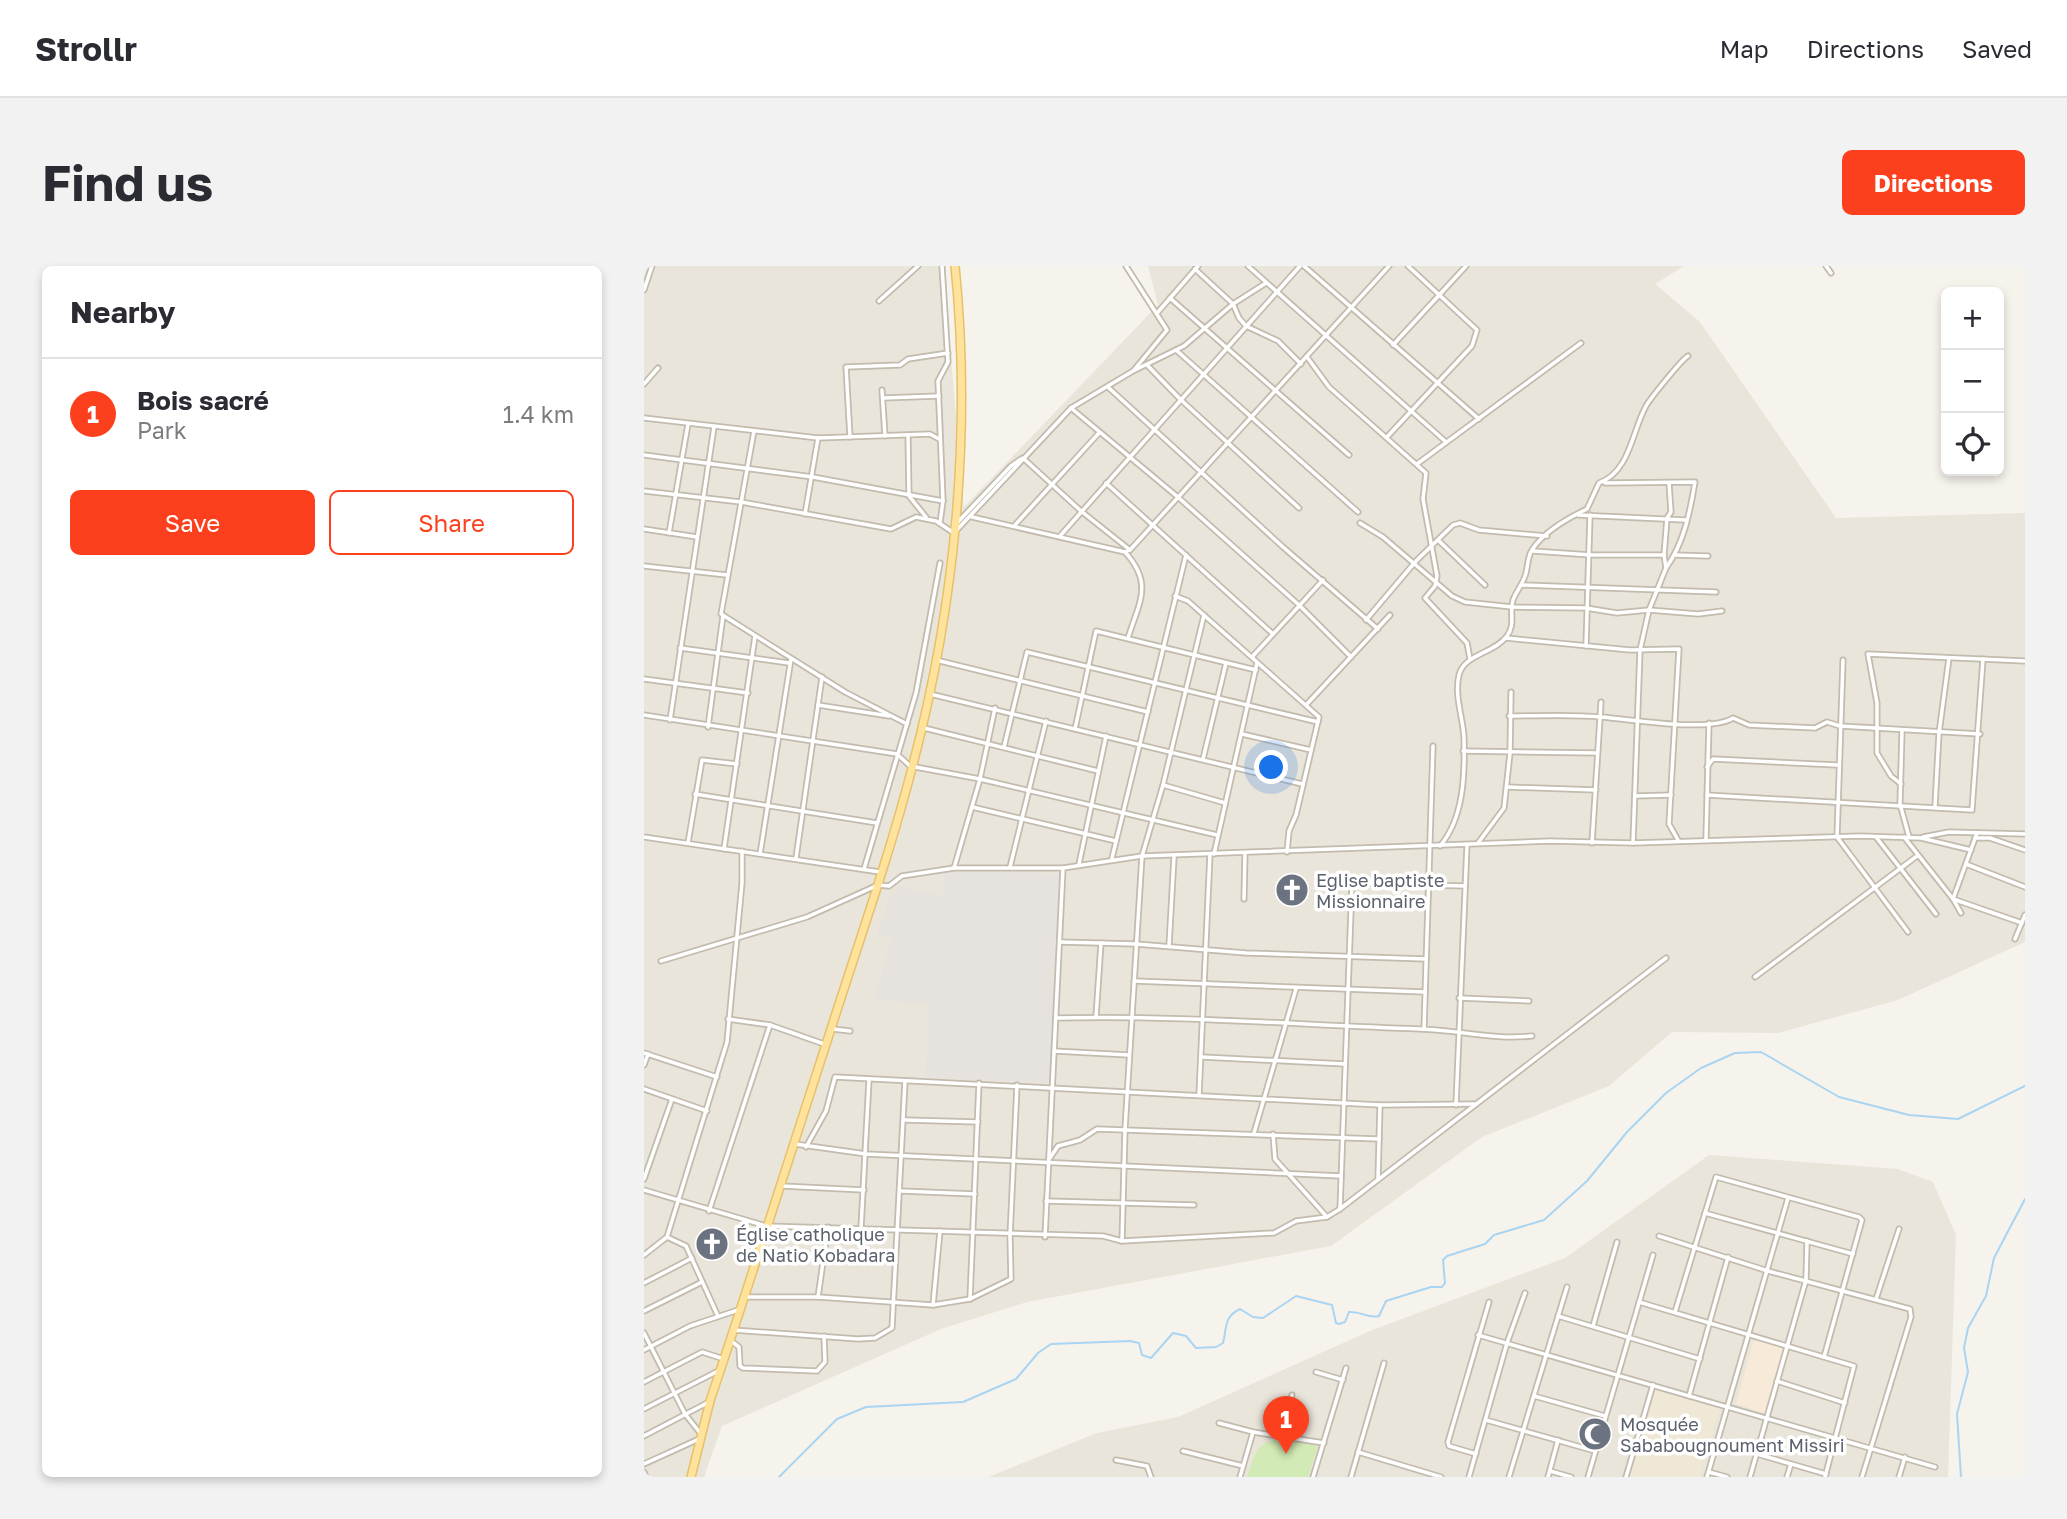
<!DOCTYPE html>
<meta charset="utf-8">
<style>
:root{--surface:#fff;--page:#f2f2f3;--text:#2b2b33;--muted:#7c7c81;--line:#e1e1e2;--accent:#fc3f1d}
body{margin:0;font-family:"Golos Text",sans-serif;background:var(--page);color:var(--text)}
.controls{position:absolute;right:21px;top:21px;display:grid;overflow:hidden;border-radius:10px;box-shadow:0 4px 10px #0003}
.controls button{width:63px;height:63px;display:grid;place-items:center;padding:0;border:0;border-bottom:2px solid var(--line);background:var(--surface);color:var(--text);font:35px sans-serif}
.you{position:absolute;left:628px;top:502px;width:24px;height:24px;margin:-18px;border:5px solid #fff;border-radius:50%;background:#1a73e8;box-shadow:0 0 0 10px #1a73e833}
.badge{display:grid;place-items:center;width:46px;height:46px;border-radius:50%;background:var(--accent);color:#fff;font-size:23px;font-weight:700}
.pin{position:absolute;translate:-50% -58px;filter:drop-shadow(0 2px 4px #0008)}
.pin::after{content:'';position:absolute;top:37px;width:24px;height:21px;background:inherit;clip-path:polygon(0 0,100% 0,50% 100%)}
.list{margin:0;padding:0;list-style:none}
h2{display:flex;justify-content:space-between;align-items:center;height:91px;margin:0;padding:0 28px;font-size:30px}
h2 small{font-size:23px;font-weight:400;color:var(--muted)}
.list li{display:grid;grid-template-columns:46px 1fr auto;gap:21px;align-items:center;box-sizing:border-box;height:112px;padding:0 28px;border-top:2px solid var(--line)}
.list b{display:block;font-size:26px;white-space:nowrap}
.list p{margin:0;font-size:23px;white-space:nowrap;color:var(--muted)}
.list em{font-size:23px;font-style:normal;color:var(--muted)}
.actions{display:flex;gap:14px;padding:21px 28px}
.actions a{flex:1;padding:16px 0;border:2px solid var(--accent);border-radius:10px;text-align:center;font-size:24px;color:var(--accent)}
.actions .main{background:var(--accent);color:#fff}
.icon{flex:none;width:38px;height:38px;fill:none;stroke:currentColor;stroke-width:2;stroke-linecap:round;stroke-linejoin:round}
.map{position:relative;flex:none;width:1381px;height:1211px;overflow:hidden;border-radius:10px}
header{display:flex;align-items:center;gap:42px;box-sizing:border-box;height:98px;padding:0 35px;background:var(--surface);border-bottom:2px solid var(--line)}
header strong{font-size:33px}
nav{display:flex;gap:38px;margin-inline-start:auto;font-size:24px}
.intro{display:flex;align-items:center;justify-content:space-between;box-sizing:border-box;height:168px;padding:0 42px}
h1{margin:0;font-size:49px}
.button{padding:18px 32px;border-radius:10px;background:var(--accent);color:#fff;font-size:24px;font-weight:700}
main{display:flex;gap:42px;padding:0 42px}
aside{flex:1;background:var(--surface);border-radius:10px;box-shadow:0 4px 10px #0003}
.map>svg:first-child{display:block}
.residential{fill:#eae5da}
.commercial{fill:#f7ead8}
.industrial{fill:#e6e2dd}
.education{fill:#efe8d6}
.green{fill:#d2eab5}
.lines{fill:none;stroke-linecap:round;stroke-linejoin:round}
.stream{stroke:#a9d4f2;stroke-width:2}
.minor-casing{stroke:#c2bbae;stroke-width:7}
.primary-casing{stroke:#e6c16a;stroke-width:10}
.minor{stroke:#fff;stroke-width:3.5}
.primary{stroke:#ffe39c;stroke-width:7}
.labels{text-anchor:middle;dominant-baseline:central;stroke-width:7;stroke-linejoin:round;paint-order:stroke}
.worship-label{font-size:18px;fill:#5b616d;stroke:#fff;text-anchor:start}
</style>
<header>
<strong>Strollr</strong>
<nav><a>Map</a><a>Directions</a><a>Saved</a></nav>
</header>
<div class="intro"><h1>Find us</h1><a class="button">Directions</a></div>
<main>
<aside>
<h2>Nearby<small></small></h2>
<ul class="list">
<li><span class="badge">1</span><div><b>Bois sacré</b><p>Park</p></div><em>1.4 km</em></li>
</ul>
<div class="actions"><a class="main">Save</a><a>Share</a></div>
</aside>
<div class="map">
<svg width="1381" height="1211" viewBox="0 0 1381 1211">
<rect width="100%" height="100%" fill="#f6f3ec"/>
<!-- residential -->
<g class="residential">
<polygon points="0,0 299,0 320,241 514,39 504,0 1040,0 1011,18 1056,56 1192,252 1381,247 1381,676 1254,734 1134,767 1028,766 965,820 838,871 687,980 383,1036 297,1063 78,1160 60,1211 0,1211"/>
<polygon points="1065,889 1254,903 1289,916 1312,969 1304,1211 344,1211 453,1167 534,1151 726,1065 921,992"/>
</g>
<!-- commercial -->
<polygon class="commercial" points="1110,1074 1140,1082 1121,1147 1092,1138"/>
<!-- industrial -->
<polygon class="industrial" points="301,604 415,608 405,817 282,811 285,737 230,734 248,671 233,670 246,629 251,630 255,619 299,631"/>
<!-- education -->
<polygon class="education" points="1011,1124 1076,1143 1056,1211 986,1211"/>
<!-- green -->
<path class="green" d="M639 1173 672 1178 673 1183 664 1211H603C612 1187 611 1175 639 1173Z"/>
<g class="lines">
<!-- stream -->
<g class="stream">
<path d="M135 1211 193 1153 222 1141 319 1136 372 1113 394 1087 407 1078 486 1075 495 1077 498 1089 507 1092 529 1067 542 1070 552 1082 572 1081 579 1077C583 1063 579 1051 596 1043L609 1051 619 1052 652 1030 688 1039 692 1057 695 1058 701 1056 705 1046C717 1045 724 1053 735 1050L742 1035 787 1021H798L801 1017 799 994 803 990 841 978 850 969 900 954 943 915 983 866 1022 827 1057 802 1091 787 1117 786 1195 831 1265 849 1314 853 1381 820"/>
<polyline points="1317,1211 1313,1148 1324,1106 1320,1082 1324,1062 1342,1030 1350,992 1381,933"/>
</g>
<defs>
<g id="minor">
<polyline points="482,0 523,64 490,104"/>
<polyline points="604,0 802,176"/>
<polyline points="660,0 835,153"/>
<polyline points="1182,0 1187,7"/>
<polyline points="551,3 589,38 595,52 602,60 634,75 657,98"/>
<polyline points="0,24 8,0"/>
<polyline points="526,32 705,189"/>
<polyline points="235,35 274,0"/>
<polyline points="514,46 554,0"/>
<polyline points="749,79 822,0"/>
<polyline points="532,84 714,246"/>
<polyline points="663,91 685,121 782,207 779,233 793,310 791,320 781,332 823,377 826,393"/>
<polyline points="504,100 536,133 655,242"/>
<polyline points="0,118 14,102"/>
<polyline points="465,122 639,281 734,363"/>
<polyline points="238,124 241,170"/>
<polyline points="239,132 295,130"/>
<polyline points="427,142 535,232 655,339 707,391"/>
<polyline points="0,152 174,172 286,168 295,173"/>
<polyline points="110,165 77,348 201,426 263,458"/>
<polyline points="264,169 265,230 282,251"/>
<polyline points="206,171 202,101 256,99 264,93 304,87"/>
<polyline points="743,171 828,80 833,64 764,0"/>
<polyline points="0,189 169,211 299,235"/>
<polyline points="379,192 437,245 486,284"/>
<polyline points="773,198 937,77"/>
<polyline points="462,217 629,368"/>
<path d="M961 217 1051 216C1046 246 1040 277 1022 302"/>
<polyline points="0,225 97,236 247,263 272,251 292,255 310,267 427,142 489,105 540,80 589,38 622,17"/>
<polyline points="161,248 174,172"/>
<polyline points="934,249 1041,254"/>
<polyline points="328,251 481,286 486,284 745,0"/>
<polyline points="296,257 299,235 294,115 304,96 298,0"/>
<polyline points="313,257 367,200 377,193"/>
<polyline points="716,257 739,271 808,330 821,336 868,341 942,342 973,347 1005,344 1054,348 1078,345"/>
<polyline points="371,259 455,167"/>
<polyline points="0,263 53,271"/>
<polyline points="25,267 44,158"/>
<polyline points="416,270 656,0"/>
<polyline points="794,274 841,319"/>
<polyline points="889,285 947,289 1020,289"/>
<path d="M481 286C510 318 495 336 484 372"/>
<polyline points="1031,289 1064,290"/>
<polyline points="0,300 83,309"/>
<polyline points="877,319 1072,326"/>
<polyline points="531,330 544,335 675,451 652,549 645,565 643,586"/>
<polyline points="722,354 772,295 809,259 816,257 835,264 903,270"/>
<polyline points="862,372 986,384 1035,383 1025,558 1034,574"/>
<polyline points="942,380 946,249"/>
<polyline points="36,382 145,397"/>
<polyline points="608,391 679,314"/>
<polyline points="292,394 504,446"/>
<polyline points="1199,394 1193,571 1264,666"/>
<polyline points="0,413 104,427"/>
<polyline points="286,428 658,518"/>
<polyline points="663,438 746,349"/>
<polyline points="174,439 245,450"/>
<polyline points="0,449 253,488 266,500 336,513 573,569"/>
<path d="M865 450C896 450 927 448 957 451 987 453 1065 467 1089 452L1105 459 1171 462 1183 456 1196 460 1336 468"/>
<polyline points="26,454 70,161"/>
<polyline points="64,461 79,350"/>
<polyline points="280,462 454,505"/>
<polyline points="431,463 452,365 612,404"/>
<polyline points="1258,465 1256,538 1265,571"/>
<polyline points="598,468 667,484"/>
<polyline points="360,481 383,386 674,456"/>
<polyline points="819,485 953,487"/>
<polyline points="559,493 582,397"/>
<polyline points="1063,501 1069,493 1193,499"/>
<polyline points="1257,518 1247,510 1233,487 1233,437 1224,388 1381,395"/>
<polyline points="519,519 581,537"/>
<polyline points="863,521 952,524"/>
<polyline points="51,528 233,557"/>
<polyline points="1063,529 1328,544 1339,393"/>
<polyline points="991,530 1027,529"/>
<polyline points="1291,540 1295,467 1305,392"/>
<polyline points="328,541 472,575"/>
<polyline points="1333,567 1309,633 1378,657"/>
<polyline points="0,571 236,606"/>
<polyline points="1232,571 1292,648"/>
<polyline points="1260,571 1309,633 1317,647"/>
<polyline points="1279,571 1305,566 1381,568"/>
<polyline points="1331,572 1346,572 1381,584"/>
<polyline points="1062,573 1065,457"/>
<polyline points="44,577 58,494 93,498"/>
<polyline points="834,577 860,542 866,487 867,426"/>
<polyline points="948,577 957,436"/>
<polyline points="989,577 996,384 1005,344 1022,302 1020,289 1023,252 1027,246 1025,217"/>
<path d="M796 580C820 552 821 508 820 472 819 451 810 430 815 409 820 388 851 387 863 370 872 358 865 347 869 334 872 326 878 319 881 310 884 303 883 291 888 284 900 265 924 252 943 243L955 217C986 206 988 165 1002 140 1006 133 1038 93 1044 90"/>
<polyline points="80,583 111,370"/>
<polyline points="116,588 147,393"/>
<polyline points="570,588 613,397"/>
<polyline points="152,592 178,411"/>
<polyline points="468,592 542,289"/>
<polyline points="435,598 462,470"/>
<polyline points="1322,598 1381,621"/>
<polyline points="366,601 402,455"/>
<polyline points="310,602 336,513 351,442"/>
<polyline points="220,603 272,427 296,297"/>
<polyline points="600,633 601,587"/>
<polyline points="1371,673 1381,649"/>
<polyline points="416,676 492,678 602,687 782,693"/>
<polyline points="525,680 530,591"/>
<polyline points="17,695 163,651 234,619 245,620 258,610 310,602 419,602 498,590 906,575 989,577 1216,570 1277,572 1327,584"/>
<polyline points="1111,711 1273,590"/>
<polyline points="490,715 781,726"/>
<polyline points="815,732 885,735"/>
<polyline points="452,751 457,677"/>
<path d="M412 752C533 749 655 759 776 763 814 764 850 774 888 770"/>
<polyline points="84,753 126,759 180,778"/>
<polyline points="189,763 206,765"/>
<polyline points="780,763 789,480"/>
<polyline points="410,785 485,789"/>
<polyline points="0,787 73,811"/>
<polyline points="558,791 701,798"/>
<polyline points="0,799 4,788"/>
<polyline points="0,823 63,845"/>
<polyline points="555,829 566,588"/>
<polyline points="812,839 823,579"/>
<polyline points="261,854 334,856"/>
<polyline points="610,867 652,723"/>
<polyline points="629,868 631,893 683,951"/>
<polyline points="151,878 222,888 697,910"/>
<polyline points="162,881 182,845 191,811 736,839 830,838"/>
<polyline points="406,892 414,880 436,874 453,863 735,873"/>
<polyline points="734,912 736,839"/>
<polyline points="0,913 28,833"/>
<polyline points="138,920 220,924"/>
<polyline points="0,924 122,960 459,970 478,975 630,967 652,955 683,951 696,943 1022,692"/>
<polyline points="257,925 331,928"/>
<polyline points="402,935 550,939"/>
<polyline points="696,943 708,617 821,620"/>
<polyline points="65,945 126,759"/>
<polyline points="1061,947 1209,988"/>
<polyline points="217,962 225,814"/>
<polyline points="1015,970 1124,1005 1266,1043 1267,1051 1218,1211"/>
<polyline points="23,971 42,980 73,1048"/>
<polyline points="401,971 419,602"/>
<polyline points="478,975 481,863 498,590 519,519 560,349"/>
<polyline points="0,989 23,971 83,776 98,617 98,585"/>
<polyline points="0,1017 48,992"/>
<polyline points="100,1031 174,1031 289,1039 326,1033 367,1013 366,970 373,819"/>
<polyline points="174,1031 184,961"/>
<polyline points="326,1033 335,817"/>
<polyline points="1232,1033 1255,963"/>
<polyline points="995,1036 1210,1100 1181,1211"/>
<polyline points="289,1039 296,965"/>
<polyline points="0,1045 58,1016"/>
<polyline points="1031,1046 1072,911 1215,951 1218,954 1180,1091"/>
<polyline points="914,1050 1056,1093"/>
<polyline points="949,1060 973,976"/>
<polyline points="89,1064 214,1073 231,1072 248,1062 261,815"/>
<polyline points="0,1067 41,1148 57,1168"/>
<polyline points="834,1069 1291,1201"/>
<polyline points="87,1075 95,1081 96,1100 99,1102 173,1105 181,1096 180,1070"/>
<polyline points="0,1084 46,1060 94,1044"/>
<polyline points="672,1106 699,1114"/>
<polyline points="1133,1115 1201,1137"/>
<polyline points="0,1116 58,1086 80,1093"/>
<polyline points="890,1130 961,1150"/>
<polyline points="1045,1130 1084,991"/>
<polyline points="0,1143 76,1104"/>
<polyline points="842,1154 951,1185"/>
<polyline points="575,1157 609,1166 680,1177"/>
<polyline points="0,1170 63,1137"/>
<polyline points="637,1170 648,1129"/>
<polyline points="539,1185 599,1200"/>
<polyline points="714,1186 797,1211"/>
<polyline points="832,1188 805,1180 804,1176 845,1036"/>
<polyline points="1113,1188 1182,1208"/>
<polyline points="472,1194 503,1200 507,1211"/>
<polyline points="0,1198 55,1173"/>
<polyline points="906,1205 927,1211"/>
<polyline points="0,1206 2,1211"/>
<polyline points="1065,1206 1083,1211"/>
<polyline points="596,1211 609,1166"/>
<polyline points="669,1211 702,1102"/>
<polyline points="707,1211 740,1097"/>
<polyline points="825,1211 863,1077 881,1027"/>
<polyline points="865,1211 923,1021"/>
<polyline points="904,1211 914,1174"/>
<polyline points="944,1211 1009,989"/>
<polyline points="982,1211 1009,1119"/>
<polyline points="1063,1211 1144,932"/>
<polyline points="1106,1211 1162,1014 1163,975"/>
<polyline points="1143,1211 1147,1198"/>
<polyline points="1255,1211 1261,1191"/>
</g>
<path id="primary" d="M47 1211 66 1135C107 1013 146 889 186 766 214 678 245 591 268 502 311 340 328 167 311 0"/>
</defs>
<!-- minor casing -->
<use href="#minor" class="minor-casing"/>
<!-- primary casing -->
<use href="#primary" class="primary-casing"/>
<!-- minor -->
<use href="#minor" class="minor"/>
<!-- primary -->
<use href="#primary" class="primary"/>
</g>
<!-- icons -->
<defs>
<symbol id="church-disc" viewBox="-11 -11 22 22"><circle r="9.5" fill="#6b7280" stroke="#fff"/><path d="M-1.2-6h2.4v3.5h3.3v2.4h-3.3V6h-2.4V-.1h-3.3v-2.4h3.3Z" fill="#fff"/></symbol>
<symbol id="mosque-disc" viewBox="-11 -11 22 22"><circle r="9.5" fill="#6b7280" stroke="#fff"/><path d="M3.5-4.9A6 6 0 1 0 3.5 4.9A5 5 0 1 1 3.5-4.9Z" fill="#fff"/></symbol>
</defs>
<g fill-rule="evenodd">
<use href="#church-disc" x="629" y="605" width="38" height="38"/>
<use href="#church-disc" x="49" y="959" width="38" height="38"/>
<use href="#mosque-disc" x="932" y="1149" width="38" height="38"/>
</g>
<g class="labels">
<!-- worship labels -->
<g class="worship-label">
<text x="672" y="614">Eglise baptiste<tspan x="672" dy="21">Missionnaire</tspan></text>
<text x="92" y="968">Église catholique<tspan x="92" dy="21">de Natio Kobadara</tspan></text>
<text x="976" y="1158">Mosquée<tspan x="976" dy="21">Sababougnoument Missiri</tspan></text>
</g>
</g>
</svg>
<div class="controls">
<button>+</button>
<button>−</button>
<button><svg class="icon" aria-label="locate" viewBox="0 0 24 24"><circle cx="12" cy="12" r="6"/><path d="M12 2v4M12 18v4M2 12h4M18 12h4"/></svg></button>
</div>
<div class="you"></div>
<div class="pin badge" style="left:642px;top:1188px">1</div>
</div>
</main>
